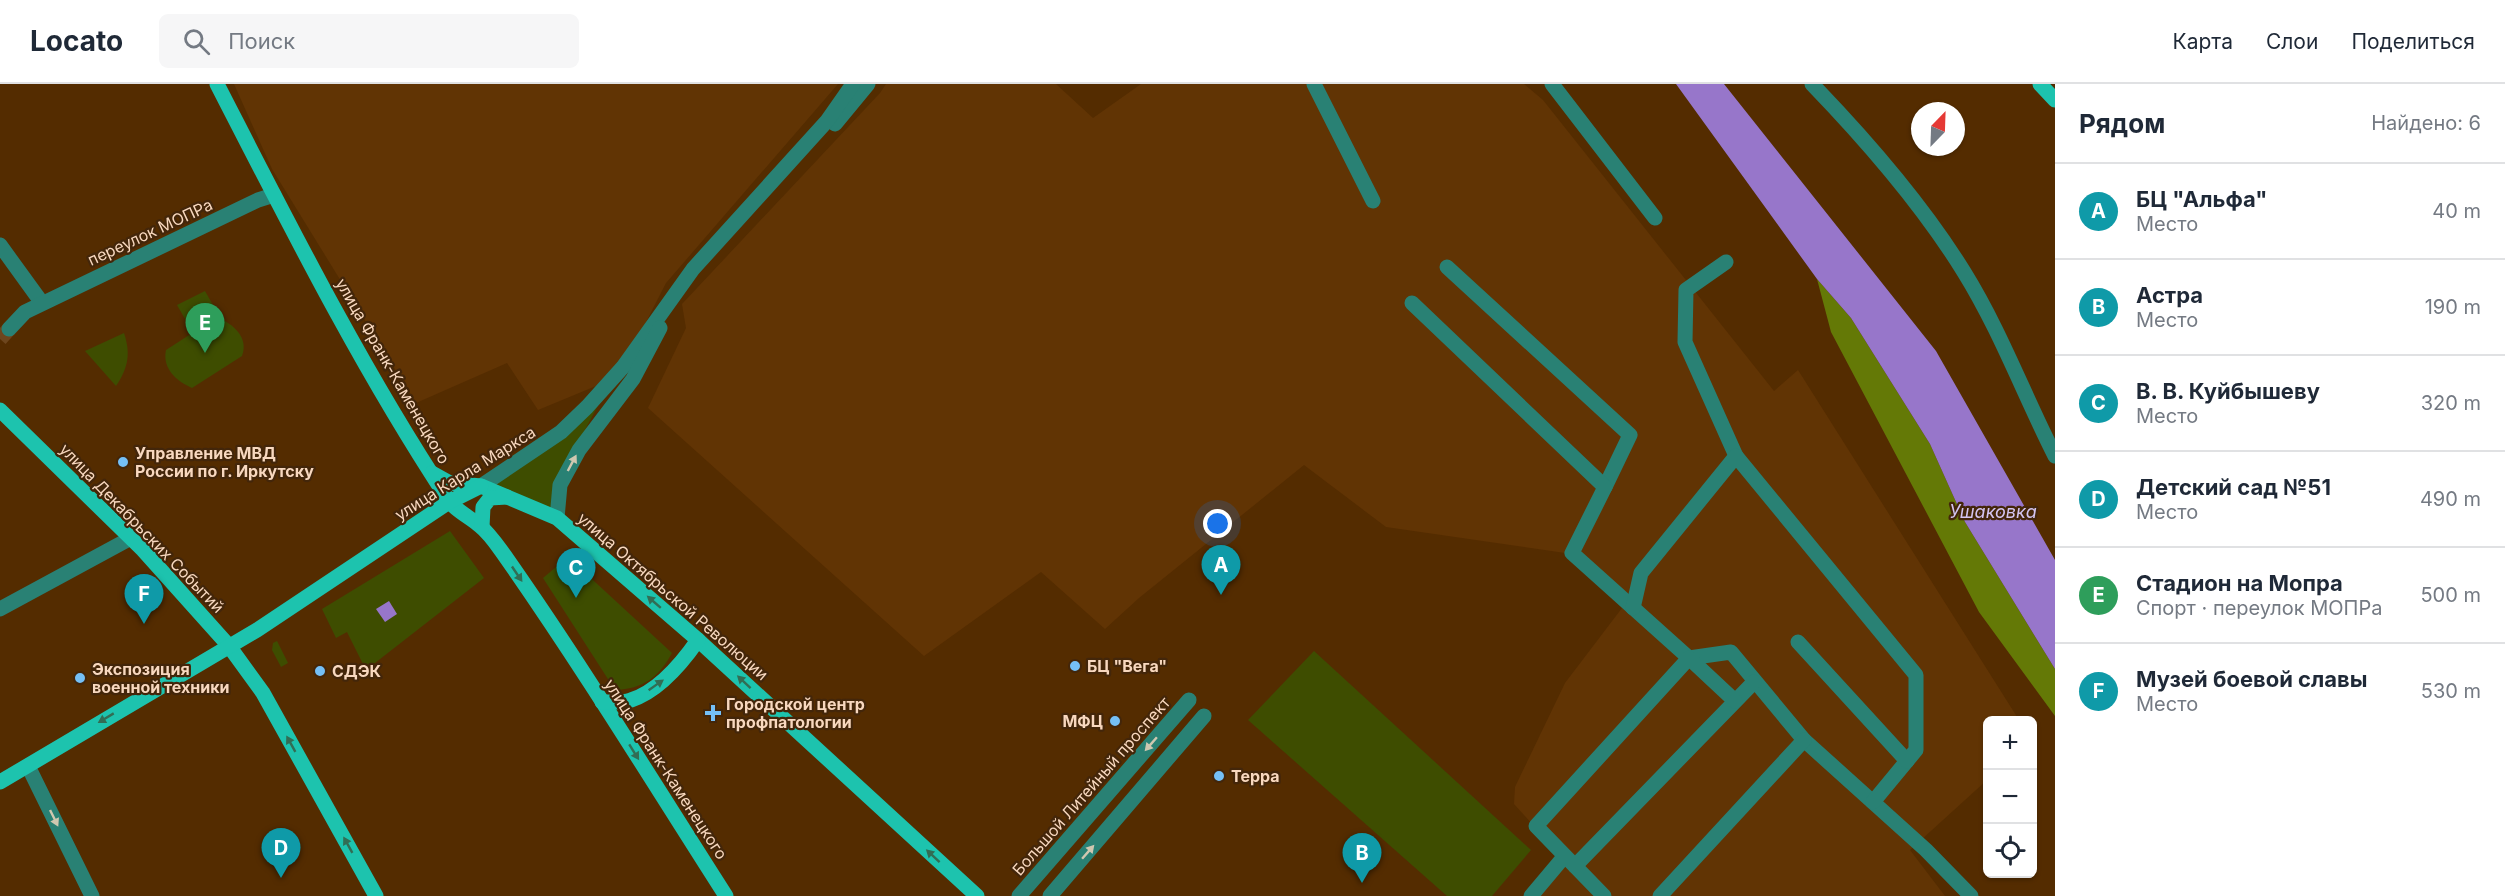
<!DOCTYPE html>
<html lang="ru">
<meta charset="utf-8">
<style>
:root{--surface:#fff;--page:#f6f6f7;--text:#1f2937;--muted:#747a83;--line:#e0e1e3;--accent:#466d8d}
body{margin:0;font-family:Inter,sans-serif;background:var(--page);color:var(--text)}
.controls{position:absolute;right:18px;bottom:18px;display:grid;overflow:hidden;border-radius:9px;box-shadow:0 2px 4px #0004}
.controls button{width:54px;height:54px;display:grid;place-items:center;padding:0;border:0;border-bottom:2px solid var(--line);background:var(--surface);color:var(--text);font:30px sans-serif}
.compass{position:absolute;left:1911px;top:18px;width:54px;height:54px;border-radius:50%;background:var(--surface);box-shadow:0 2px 4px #0004;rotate:23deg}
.you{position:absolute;left:1218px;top:440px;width:21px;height:21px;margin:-15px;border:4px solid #fff;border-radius:50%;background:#1a73e8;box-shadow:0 0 0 9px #1a73e833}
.badge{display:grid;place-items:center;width:39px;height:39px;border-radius:50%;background:var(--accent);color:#fff;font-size:20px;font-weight:700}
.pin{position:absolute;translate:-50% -50px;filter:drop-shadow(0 2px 3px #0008)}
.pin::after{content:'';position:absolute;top:32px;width:21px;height:18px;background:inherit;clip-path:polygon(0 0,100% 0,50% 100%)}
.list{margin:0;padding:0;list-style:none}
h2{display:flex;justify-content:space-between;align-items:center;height:78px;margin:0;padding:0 24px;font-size:26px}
h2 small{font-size:20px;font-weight:400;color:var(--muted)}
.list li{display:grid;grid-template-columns:39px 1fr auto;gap:18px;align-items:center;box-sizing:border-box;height:96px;padding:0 24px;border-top:2px solid var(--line)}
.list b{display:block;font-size:22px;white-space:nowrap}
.list p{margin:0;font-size:20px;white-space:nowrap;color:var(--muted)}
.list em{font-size:20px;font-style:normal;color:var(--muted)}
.icon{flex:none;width:33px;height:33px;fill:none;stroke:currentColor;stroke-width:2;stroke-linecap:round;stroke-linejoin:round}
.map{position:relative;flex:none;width:2055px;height:812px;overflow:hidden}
header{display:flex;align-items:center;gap:36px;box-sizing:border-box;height:84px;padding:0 30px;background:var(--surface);border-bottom:2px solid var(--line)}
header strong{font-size:28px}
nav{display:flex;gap:33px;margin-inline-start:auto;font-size:21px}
.search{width:420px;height:54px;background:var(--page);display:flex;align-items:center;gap:15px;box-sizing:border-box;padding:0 21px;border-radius:9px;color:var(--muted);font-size:22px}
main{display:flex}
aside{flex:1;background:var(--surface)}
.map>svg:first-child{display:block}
.built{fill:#613404}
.green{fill:#3e4d00}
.forest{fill:#647906}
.water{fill:#9776ca}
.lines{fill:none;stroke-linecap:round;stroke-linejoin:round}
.minor-tunnel{stroke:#6d461d;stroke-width:15;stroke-dasharray:15 8;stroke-linecap:butt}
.minor{stroke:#298174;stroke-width:15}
.major{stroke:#1dc3ae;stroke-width:15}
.oneway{fill:#cfc7b0}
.oneway2{fill:#326d54}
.poi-dot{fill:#75c0f6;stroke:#43260a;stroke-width:2}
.labels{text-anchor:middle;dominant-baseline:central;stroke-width:4.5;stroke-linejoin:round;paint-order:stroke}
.street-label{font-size:16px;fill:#f8d8bf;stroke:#43260a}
.poi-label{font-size:16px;font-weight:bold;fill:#f8d8bf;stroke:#43260a;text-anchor:start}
.water-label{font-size:18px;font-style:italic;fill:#d3c4f0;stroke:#43260a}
</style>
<header>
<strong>Locato</strong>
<div class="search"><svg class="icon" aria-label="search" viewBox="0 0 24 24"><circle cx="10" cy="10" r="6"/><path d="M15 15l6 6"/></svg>Поиск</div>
<nav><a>Карта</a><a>Слои</a><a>Поделиться</a></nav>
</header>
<main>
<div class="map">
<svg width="2055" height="812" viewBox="0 0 2055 812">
<rect width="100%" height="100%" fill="#542c00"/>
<!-- built -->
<g class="built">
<polygon points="234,0 838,0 666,199 623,283 596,302 538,326 507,279 416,319 272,85"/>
<polygon points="886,0 1056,0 1093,34 1141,0 1524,0 1543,16 1774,307 1798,286 2019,636 1988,636 1987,696 1910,766 1945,812 1527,812 1560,771 1514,720 1515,703 1565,599 1622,524 1565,469 1386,443 1304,381 1139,514 1105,545 1041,488 924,572 648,324 686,244 682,220 880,9"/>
</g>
<!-- green -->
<g class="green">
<polygon points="205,207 213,221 185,235 177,221"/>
<path d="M217 233C233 240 249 253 242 272L192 304C176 297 162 284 166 266Z"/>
<path d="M124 249C131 270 128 284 116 302L85 267Z"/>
<polygon points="601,316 557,398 554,426 494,399"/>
<polygon points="450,447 484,494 366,586 347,548 336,554 322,525"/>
<path d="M568 473 672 569C659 593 643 605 615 606L543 494Z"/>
<polygon points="277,557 288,579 281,583 272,566 273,559"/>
<polygon points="1314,567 1531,766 1492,812 1447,812 1248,636"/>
</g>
<!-- forest -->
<polygon class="forest" points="1817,195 1851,234 1930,360 1965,438 2055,585 2055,632 1979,528 1831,248"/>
<!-- water -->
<g class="water">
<polygon points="1676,0 1724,0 1936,267 2055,476 2055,585 1965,438 1930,360 1851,234 1817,195"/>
<polygon points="389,517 397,530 385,538 376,525"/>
</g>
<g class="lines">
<!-- minor-tunnel -->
<polyline class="minor-tunnel" points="0,255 9,245"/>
<!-- minor -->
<g class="minor">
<polyline points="1314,0 1373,117"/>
<polyline points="1552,0 1655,134"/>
<path d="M1812 0C1868 58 1922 120 1964 188 2000 246 2024 311 2055 372"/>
<polyline points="835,40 868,0"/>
<polyline points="0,161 42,219"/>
<polyline points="1726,178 1686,206 1685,258 1736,372"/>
<polyline points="1447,183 1630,351 1605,403"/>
<polyline points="1412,219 1605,403 1572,469 1689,574 1731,568 1804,656 1926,766 1971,812"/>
<polyline points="9,245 25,228 258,116 274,111"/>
<polyline points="481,402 561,348 587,323 623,283 693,185 827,37 853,0"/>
<polyline points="557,434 560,401 579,366 633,295 660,244"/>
<polyline points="1633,524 1641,489 1736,372 1916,591 1916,666 1873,718"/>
<polyline points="0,525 131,454"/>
<polyline points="1798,558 1907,677"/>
<polyline points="28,682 92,812"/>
<polyline points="1575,782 1754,598"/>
<polyline points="1019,812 1189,616"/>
<polyline points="1050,812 1204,632"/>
<polyline points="1531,812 1563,774"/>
<polyline points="1604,812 1536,742 1689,574 1735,617"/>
<polyline points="1660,812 1804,656"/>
</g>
<!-- major -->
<g class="major">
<path d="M217 0C289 140 360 282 447 414 454 426 470 433 480 442 490 450 497 461 505 472 582 582 653 698 726 812"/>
<polyline points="2040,0 2055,16"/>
<polyline points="0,326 143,466 229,562 263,609 376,812"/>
<polyline points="432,389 450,399 481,402 557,434 698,556 977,812"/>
<polyline points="482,443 483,423 490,414 507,413"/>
<path d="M602 618C611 618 623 619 631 616 659 607 682 579 698 556"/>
<polyline points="0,698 257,546 449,418 481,402"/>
</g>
</g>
<!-- one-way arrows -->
<defs><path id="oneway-solid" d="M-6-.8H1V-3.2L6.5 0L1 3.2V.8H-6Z" transform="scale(1.5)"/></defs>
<g class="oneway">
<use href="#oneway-solid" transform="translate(572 379) rotate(-62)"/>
<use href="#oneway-solid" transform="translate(1151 660) rotate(131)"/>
<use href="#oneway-solid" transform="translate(54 734) rotate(64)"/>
<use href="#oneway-solid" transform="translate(1088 768) rotate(-49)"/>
</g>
<g class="oneway2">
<use href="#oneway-solid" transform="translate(517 490) rotate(56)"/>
<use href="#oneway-solid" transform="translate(654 518) rotate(-139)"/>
<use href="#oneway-solid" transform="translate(744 598) rotate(-137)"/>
<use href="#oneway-solid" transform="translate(656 601) rotate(-35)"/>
<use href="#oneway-solid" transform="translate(106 634) rotate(149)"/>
<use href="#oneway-solid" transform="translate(291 660) rotate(-119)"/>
<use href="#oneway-solid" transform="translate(634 668) rotate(58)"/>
<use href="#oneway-solid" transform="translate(348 761) rotate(-119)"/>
<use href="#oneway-solid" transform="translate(933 772) rotate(-137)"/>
</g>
<!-- markers -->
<g class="poi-dot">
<circle cx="123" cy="378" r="6"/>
<circle cx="1075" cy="582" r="6"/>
<circle cx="320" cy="587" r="6"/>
<circle cx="80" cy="594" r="6"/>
<path d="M710 620h6v6h6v6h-6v6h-6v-6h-6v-6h6z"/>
<circle cx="1115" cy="637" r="6"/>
<circle cx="1219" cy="692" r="6"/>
</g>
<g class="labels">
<!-- street labels -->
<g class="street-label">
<text transform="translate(150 148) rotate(-25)">переулок МОПРа</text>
<text transform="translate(393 287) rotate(60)">улица Франк-Каменецкого</text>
<text transform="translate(465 389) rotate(-32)">улица Карла Маркса</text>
<text transform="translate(142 444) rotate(46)">улица Декабрьских Событий</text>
<text transform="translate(673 512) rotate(41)">улица Октябрьской Революции</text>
<text transform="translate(666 685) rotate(57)">улица Франк-Каменецкого</text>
<text transform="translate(1091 702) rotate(-49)">Большой Литейный проспект</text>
</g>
<!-- poi labels -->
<g class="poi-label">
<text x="135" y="369">Управление МВД<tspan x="135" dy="18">России по г. Иркутску</tspan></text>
<text x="1087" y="582">БЦ "Вега"</text>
<text x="92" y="585">Экспозиция<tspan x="92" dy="18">военной техники</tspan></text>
<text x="332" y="587">СДЭК</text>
<text x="726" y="620">Городской центр<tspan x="726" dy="18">профпатологии</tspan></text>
<text x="1103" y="637" text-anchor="end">МФЦ</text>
<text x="1231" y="692">Терра</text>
</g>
<!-- water labels -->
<g class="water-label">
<text x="1993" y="427">Ушаковка</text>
</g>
</g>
</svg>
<div class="controls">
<button>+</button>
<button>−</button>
<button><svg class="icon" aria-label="locate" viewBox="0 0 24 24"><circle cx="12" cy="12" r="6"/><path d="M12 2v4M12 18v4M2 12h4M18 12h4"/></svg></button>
</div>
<svg class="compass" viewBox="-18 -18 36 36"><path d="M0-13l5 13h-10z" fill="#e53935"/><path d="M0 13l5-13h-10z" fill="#747a83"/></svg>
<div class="you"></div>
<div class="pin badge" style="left:1221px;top:511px;background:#0f9aa8">A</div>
<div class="pin badge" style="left:1362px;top:799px;background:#0f9aa8">B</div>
<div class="pin badge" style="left:576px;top:514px;background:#0f9aa8">C</div>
<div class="pin badge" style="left:281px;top:794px;background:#0f9aa8">D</div>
<div class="pin badge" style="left:205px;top:269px;background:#2e9e5b">E</div>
<div class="pin badge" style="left:144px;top:540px;background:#0f9aa8">F</div>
</div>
<aside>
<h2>Рядом<small>Найдено: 6</small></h2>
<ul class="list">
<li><span class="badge" style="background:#0f9aa8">A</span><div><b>БЦ &quot;Альфа&quot;</b><p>Место</p></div><em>40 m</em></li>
<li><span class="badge" style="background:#0f9aa8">B</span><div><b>Астра</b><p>Место</p></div><em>190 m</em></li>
<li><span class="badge" style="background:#0f9aa8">C</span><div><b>В. В. Куйбышеву</b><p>Место</p></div><em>320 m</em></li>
<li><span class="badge" style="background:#0f9aa8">D</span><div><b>Детский сад №51</b><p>Место</p></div><em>490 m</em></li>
<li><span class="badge" style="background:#2e9e5b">E</span><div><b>Стадион на Мопра</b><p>Спорт · переулок МОПРа</p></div><em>500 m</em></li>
<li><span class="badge" style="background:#0f9aa8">F</span><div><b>Музей боевой славы</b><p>Место</p></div><em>530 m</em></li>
</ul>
</aside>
</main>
